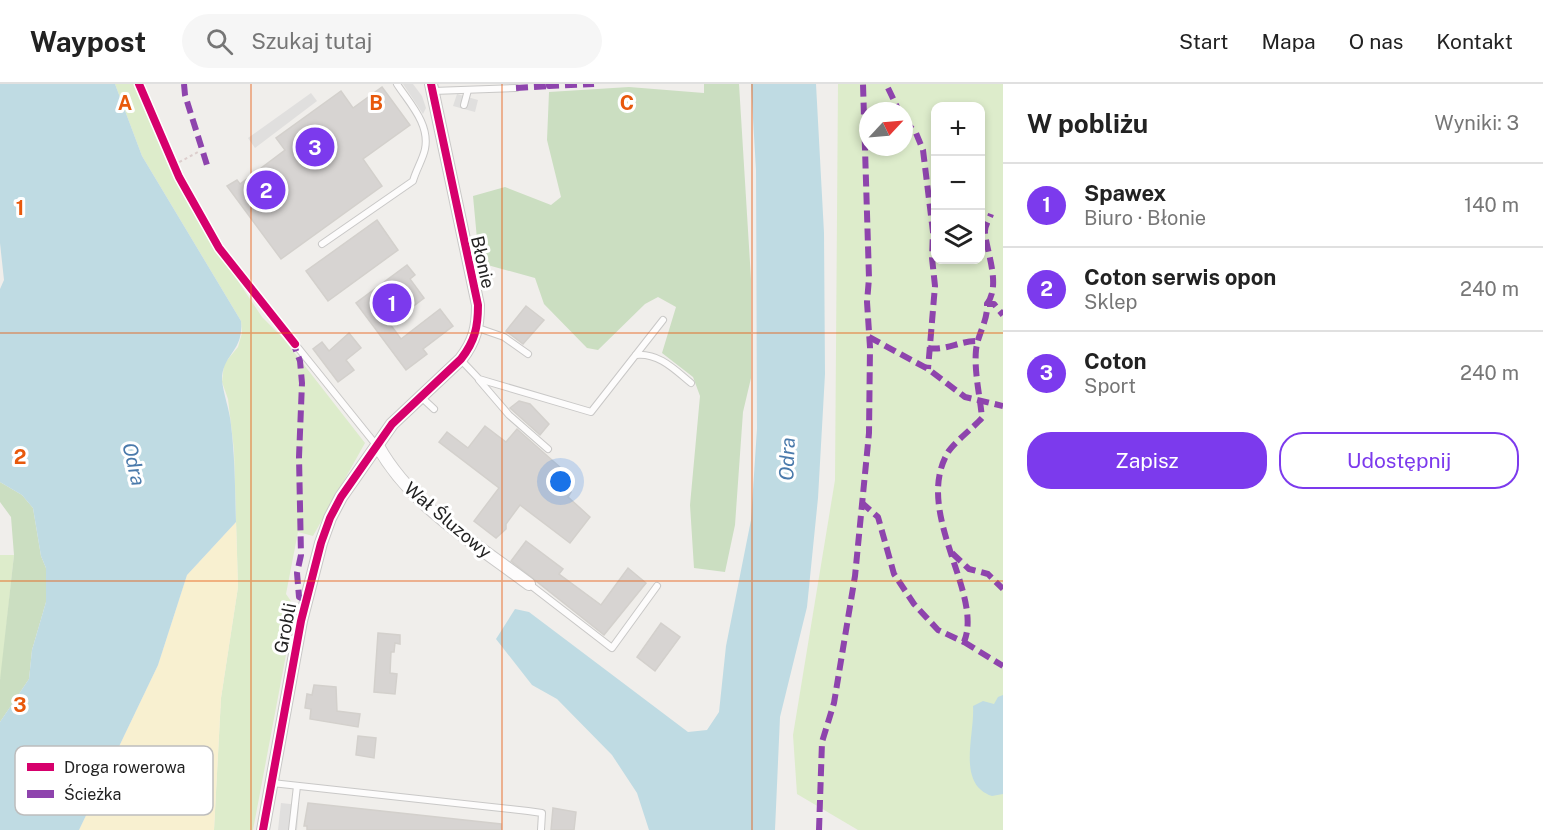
<!DOCTYPE html>
<html lang="pl">
<meta charset="utf-8">
<style>
:root{--surface:#fff;--page:#f6f6f6;--text:#222;--muted:#767676;--line:#e0e0e0;--accent:#7c3aed}
body{margin:0;font-family:"Public Sans",sans-serif;background:var(--page);color:var(--text)}
.controls{position:absolute;right:18px;top:18px;display:grid;overflow:hidden;border-radius:12px;box-shadow:0 3px 9px #0003}
.controls button{width:54px;height:54px;display:grid;place-items:center;padding:0;border:0;border-bottom:2px solid var(--line);background:var(--surface);color:var(--text);font:30px sans-serif}
.compass{position:absolute;left:859px;top:18px;width:54px;height:54px;border-radius:50%;background:var(--surface);box-shadow:0 3px 9px #0003;rotate:64deg}
.you{position:absolute;left:561px;top:398px;width:21px;height:21px;margin:-15px;border:4px solid #fff;border-radius:50%;background:#1a73e8;box-shadow:0 0 0 9px #1a73e833}
.badge{display:grid;place-items:center;width:39px;height:39px;border-radius:50%;background:var(--accent);color:#fff;font-size:20px;font-weight:700}
.pin{position:absolute;translate:-50% -50%;border:3px solid #fff;box-shadow:0 2px 6px #0006}
.list{margin:0;padding:0;list-style:none}
h2{display:flex;justify-content:space-between;align-items:center;height:78px;margin:0;padding:0 24px;font-size:26px}
h2 small{font-size:20px;font-weight:400;color:var(--muted)}
.list li{display:grid;grid-template-columns:39px 1fr auto;gap:18px;align-items:center;box-sizing:border-box;height:84px;padding:0 24px;border-top:2px solid var(--line)}
.list b{display:block;font-size:22px;white-space:nowrap}
.list p{margin:0;font-size:20px;white-space:nowrap;color:var(--muted)}
.list em{font-size:20px;font-style:normal;color:var(--muted)}
.actions{display:flex;gap:12px;padding:18px 24px}
.actions a{flex:1;padding:14px 0;border:2px solid var(--accent);border-radius:24px;text-align:center;font-size:21px;color:var(--accent)}
.actions .main{background:var(--accent);color:#fff}
.icon{flex:none;width:33px;height:33px;fill:none;stroke:currentColor;stroke-width:2;stroke-linecap:round;stroke-linejoin:round}
.map{position:relative;flex:none;width:1003px;height:746px;overflow:hidden}
header{display:flex;align-items:center;gap:36px;box-sizing:border-box;height:84px;padding:0 30px;background:var(--surface);border-bottom:2px solid var(--line)}
header strong{font-size:28px}
nav{display:flex;gap:33px;margin-inline-start:auto;font-size:21px}
.search{width:420px;height:54px;background:var(--page);display:flex;align-items:center;gap:15px;box-sizing:border-box;padding:0 21px;border-radius:33px;color:var(--muted);font-size:22px}
main{display:flex}
aside{flex:1;background:var(--surface)}
.map>svg:first-child{display:block}
.grass{fill:#ddeccb;fill-rule:evenodd}
.forest{fill:#cbdec1}
.sand{fill:#f8f0d0}
.parking{fill:#e0dfde}
.water{fill:#bfdbe3}
.building{fill:#d7d4d2;stroke:#d3d0cc;stroke-width:1.5}
.lines{fill:none;stroke-linecap:round;stroke-linejoin:round}
.lane-casing{stroke:#c9c8c7;stroke-width:8}
.street-casing{stroke:#c9c8c7;stroke-width:14}
.path{stroke:#dccecd;stroke-width:2;stroke-dasharray:3 3;stroke-linecap:butt}
.lane{stroke:#fdfcfc;stroke-width:6}
.street{stroke:#fdfcfc;stroke-width:12}
.quiet{stroke:#8e44ad;stroke-width:6;stroke-dasharray:12 6;stroke-linecap:butt}
.cycleway-casing{stroke:#fff;stroke-width:11}
.cycleway{stroke:#d6006c;stroke-width:8}
.grid{fill:none;stroke:#e8590c;stroke-width:1.5;stroke-opacity:0.55}
.labels{text-anchor:middle;dominant-baseline:central;stroke-width:6;stroke-linejoin:round;paint-order:stroke}
.street-label{font-size:18px;fill:#222;stroke:#fff}
.water-label{font-size:20px;font-style:italic;fill:#4a7aab;stroke:#fff}
.key{fill:#fff;stroke:#bdbdbd;stroke-width:1.5}
.key-label{font-size:16px;fill:#222}
.grid-label{font-size:20px;text-anchor:middle;font-weight:bold;fill:#e8590c;stroke:#fff;stroke-width:6;stroke-linejoin:round;paint-order:stroke}
</style>
<header>
<strong>Waypost</strong>
<div class="search"><svg class="icon" aria-label="search" viewBox="0 0 24 24"><circle cx="10" cy="10" r="6"/><path d="M15 15l6 6"/></svg>Szukaj tutaj</div>
<nav><a>Start</a><a>Mapa</a><a>O nas</a><a>Kontakt</a></nav>
</header>
<main>
<div class="map">
<svg width="1003" height="746" viewBox="0 0 1003 746">
<rect width="100%" height="100%" fill="#f0eeeb"/>
<!-- grass -->
<g class="grass">
<polygon points="115,0 136,0 178,97 207,151 262,233 283,254 365,359 313,452 298,448 286,510 295,523 253,746 214,746 221,614 238,503 234,366 228,315 222,298 224,280 238,263 242,249 241,237 142,72"/>
<path d="M838 0H1003V746H858L797 710 793 651 835 396ZM936 22H981V176H936ZM868 27H904V63H868Z"/>
<polygon points="0,471 14,471 1,594 0,594"/>
</g>
<!-- forest -->
<g class="forest">
<polygon points="704,0 739,0 751,195 751,294 743,328 735,441 725,488 694,484 690,421 700,312 693,293 662,269 676,223 658,213 645,220 598,266 587,264 544,220 535,194 484,180 477,155 473,112 505,103 551,121 561,113 547,56 549,8 629,3 704,9"/>
<polygon points="0,398 22,411 33,424 41,472 46,484 46,518 32,566 29,595 0,638 0,596 14,471 11,433 0,418"/>
</g>
<!-- sand -->
<polygon class="sand" points="236,438 238,503 221,614 214,746 79,746 158,581 187,491"/>
<!-- parking -->
<g class="parking">
<polygon points="403,0 413,0 422,12 426,24 423,30"/>
<polygon points="311,9 317,17 255,64 248,54"/>
<polygon points="457,10 478,16 475,28 453,22"/>
<polygon points="281,719 299,721 297,746 278,746"/>
</g>
<!-- water -->
<g class="water">
<path d="M0 0H115L142 72 241 237C244 268 222 270 222 296 223 309 230 327 231 341 235 373 235 406 236 438L187 491 158 581 79 746H0V638L29 595 32 566 46 518V484L41 472 33 424 22 411 0 398V205L4 196 0 159Z"/>
<polygon points="751,0 816,0 824,149 825,290 818,414 807,523 780,633 775,746 649,746 637,709 612,671 557,615 532,601 496,555 515,525 529,528 688,648 707,646 719,628 726,562 751,436 757,345 756,86"/>
<path d="M1003 611V710L992 712C956 700 975 651 973 622L983 617 994 620 998 613Z"/>
</g>
<!-- building -->
<g class="building">
<polygon points="382,3 410,41 363,75 382,102 281,175 227,102 237,96 240,100 285,66 276,54 341,7 353,24"/>
<polygon points="377,136 398,166 328,217 306,187"/>
<polygon points="407,181 415,191 410,195 424,214 390,240 401,255 440,225 453,242 423,265 427,270 406,286 356,219"/>
<polygon points="526,222 544,236 523,260 506,247"/>
<polygon points="349,249 361,264 346,276 354,286 338,298 313,265 322,258 329,267"/>
<polygon points="519,317 530,320 549,340 540,351 510,324"/>
<polygon points="485,342 506,358 517,345 570,392 563,402 571,408 568,413 590,433 570,459 520,421 506,440 506,445 496,454 474,437 499,404 439,358 447,348 468,364"/>
<polygon points="526,457 563,485 559,490 601,521 628,484 646,499 604,551 511,477"/>
<polygon points="661,539 680,553 655,587 637,573"/>
<polygon points="378,549 400,551 400,560 395,559 394,568 391,568 390,589 397,590 395,610 374,608"/>
<polygon points="314,601 336,603 337,627 360,630 358,643 310,635 311,625 305,624 307,610 312,611"/>
<polygon points="358,652 376,654 374,674 356,671"/>
<polygon points="308,719 501,740 501,746 307,746 307,742 304,742"/>
<polygon points="553,724 576,728 574,746 551,746"/>
</g>
<g class="lines">
<defs>
<g id="lane">
<polyline points="433,7 516,4"/>
<polyline points="464,21 468,6"/>
<path d="M322 160 413 97C416 86 423 75 425 65 430 40 410 20 397 0"/>
<polyline points="478,244 504,253 528,270"/>
<polyline points="295,260 377,362"/>
<path d="M636 271C659 269 674 285 691 299"/>
<polyline points="461,276 479,295 591,328 663,236"/>
<polyline points="479,296 509,331 548,365"/>
<polyline points="420,312 434,325"/>
<polyline points="529,500 612,564 657,502"/>
<polyline points="272,699 528,727 542,729 541,746"/>
<polyline points="292,746 297,702"/>
</g>
<g id="street">
<path d="M378 362C411 422 476 460 529 500"/>
<path d="M263 746 301 537 321 459 330 434 341 413 392 340 461 275C475 257 478 243 478 221L431 0"/>
</g>
</defs>
<!-- lane casing -->
<use href="#lane" class="lane-casing"/>
<!-- street casing -->
<use href="#street" class="street-casing"/>
<!-- path -->
<polyline class="path" points="174,81 198,68"/>
<!-- lane -->
<use href="#lane" class="lane"/>
<!-- street -->
<use href="#street" class="street"/>
<!-- quiet -->
<g class="quiet">
<polyline points="184,0 185,11 207,81"/>
<polyline points="549,0 549,2 594,0"/>
<polyline points="516,4 549,2"/>
<polyline points="888,4 899,27"/>
<polyline points="904,36 916,49 923,66 933,148 932,174 935,202 928,285"/>
<path d="M987 220C1001 201 987 169 985 149 984 143 989 136 991 130"/>
<polyline points="869,253 928,285 965,313 1003,322"/>
<polyline points="292,256 300,277 302,299 299,373 301,471 297,489 299,513 306,516"/>
<path d="M928 264C946 267 959 257 977 257"/>
<path d="M861 418 878 433 894 490 914 520 938 546 964 558C984 510 914 430 947 370 951 361 974 343 982 334 980 312 974 288 976 266 978 249 988 237 987 220H994L1003 231"/>
<polyline points="952,469 969,485 988,490 1003,505"/>
<polyline points="964,558 1003,582"/>
<polyline points="819,746 822,658 834,619 855,492 869,349 870,263 867,218 869,194 863,0"/>
</g>
<defs>
<g id="cycleway">
<polyline points="139,0 179,93 219,164 295,260"/>
<path d="M263 746 301 537 321 459 330 434 341 413 392 340 461 275C475 257 478 243 478 221L431 0"/>
</g>
</defs>
<!-- cycleway casing -->
<use href="#cycleway" class="cycleway-casing"/>
<!-- cycleway -->
<use href="#cycleway" class="cycleway"/>
</g>
<!-- grid -->
<path class="grid" d="M251 0V746M502 0V746M752 0V746M0 249H1003M0 497H1003"/>
<g class="labels">
<!-- street labels -->
<g class="street-label">
<text transform="translate(483 178) rotate(77)">Błonie</text>
<text transform="translate(448 436) rotate(40)">Wał Śluzowy</text>
<text transform="translate(285 544) rotate(-79)">Grobli</text>
</g>
<!-- water labels -->
<g class="water-label">
<text transform="translate(787 375) rotate(-88)">Odra</text>
<text transform="translate(134 380) rotate(77)">Odra</text>
</g>
</g>
<!-- legend -->
<rect x="15" y="662" width="198" height="69" rx="9" class="key"/>
<rect x="27" y="679" width="27" height="8" fill="#d6006c"/>
<rect x="27" y="706" width="27" height="8" fill="#8e44ad"/>
<g class="key-label">
<text x="64" y="689">Droga rowerowa</text>
<text x="64" y="716">Ścieżka</text>
</g>
<g class="grid-label">
<text x="125" y="26">A</text>
<text x="376" y="26">B</text>
<text x="627" y="26">C</text>
<text x="20" y="131">1</text>
<text x="20" y="380">2</text>
<text x="20" y="628">3</text>
</g>
</svg>
<div class="controls">
<button>+</button>
<button>−</button>
<button><svg class="icon" aria-label="layers" viewBox="0 0 24 24"><path d="M12 4l9 5-9 5-9-5zM3 14l9 5 9-5"/></svg></button>
</div>
<svg class="compass" viewBox="-18 -18 36 36"><path d="M0-13l5 13h-10z" fill="#e53935"/><path d="M0 13l5-13h-10z" fill="#767676"/></svg>
<div class="you"></div>
<div class="pin badge" style="left:392px;top:219px">1</div>
<div class="pin badge" style="left:266px;top:106px">2</div>
<div class="pin badge" style="left:315px;top:63px">3</div>
</div>
<aside>
<h2>W pobliżu<small>Wyniki: 3</small></h2>
<ul class="list">
<li><span class="badge">1</span><div><b>Spawex</b><p>Biuro · Błonie</p></div><em>140 m</em></li>
<li><span class="badge">2</span><div><b>Coton serwis opon</b><p>Sklep</p></div><em>240 m</em></li>
<li><span class="badge">3</span><div><b>Coton</b><p>Sport</p></div><em>240 m</em></li>
</ul>
<div class="actions"><a class="main">Zapisz</a><a>Udostępnij</a></div>
</aside>
</main>
